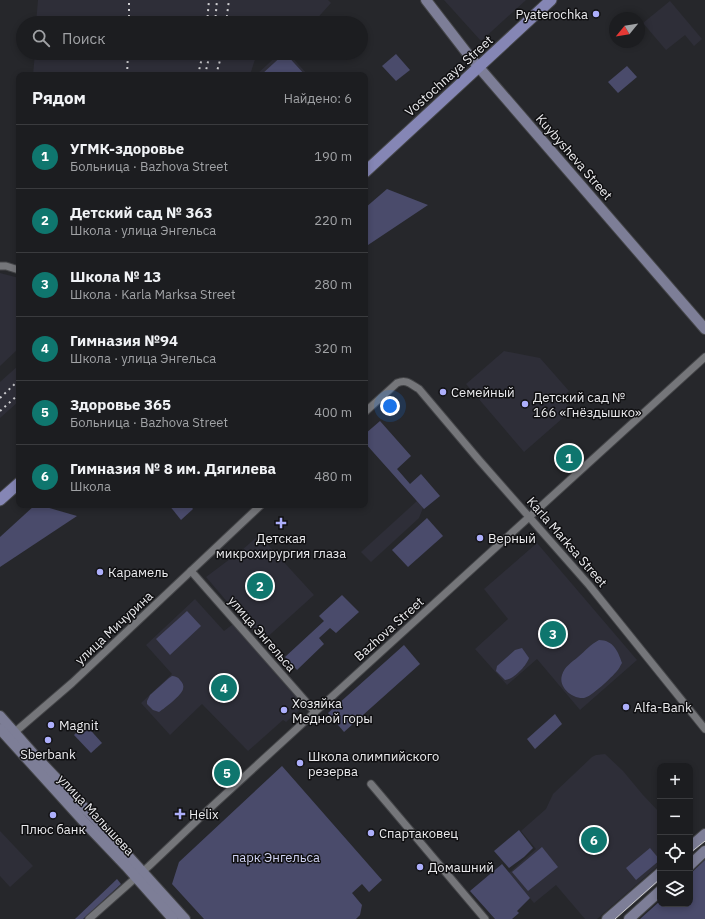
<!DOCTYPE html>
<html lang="ru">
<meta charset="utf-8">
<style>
:root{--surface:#1c1d20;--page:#252629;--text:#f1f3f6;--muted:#a0a2a5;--line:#3a3b3e;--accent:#0f766e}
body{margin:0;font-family:"IBM Plex Sans",sans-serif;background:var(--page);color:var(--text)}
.controls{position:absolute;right:12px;bottom:12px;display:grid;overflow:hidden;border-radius:8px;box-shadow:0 2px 6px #0003}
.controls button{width:36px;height:36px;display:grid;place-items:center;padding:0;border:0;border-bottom:1px solid var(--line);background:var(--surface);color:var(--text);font:20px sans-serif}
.compass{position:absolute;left:609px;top:12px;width:36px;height:36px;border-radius:50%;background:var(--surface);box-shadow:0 2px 6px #0003;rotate:240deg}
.you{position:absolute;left:390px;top:406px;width:14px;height:14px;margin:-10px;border:3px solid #fff;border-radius:50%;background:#1a73e8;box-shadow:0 0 0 6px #1a73e833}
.badge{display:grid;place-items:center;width:26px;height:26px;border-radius:50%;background:var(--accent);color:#fff;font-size:13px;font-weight:700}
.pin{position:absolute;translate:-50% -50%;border:2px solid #fff;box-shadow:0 1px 4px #0006}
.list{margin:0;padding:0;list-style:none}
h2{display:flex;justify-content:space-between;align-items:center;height:52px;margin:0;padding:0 16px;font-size:17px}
h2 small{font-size:13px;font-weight:400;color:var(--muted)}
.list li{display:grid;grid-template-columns:26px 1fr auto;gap:12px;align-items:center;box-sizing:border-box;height:64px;padding:0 16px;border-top:1px solid var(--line)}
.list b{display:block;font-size:15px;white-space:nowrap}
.list p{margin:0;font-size:13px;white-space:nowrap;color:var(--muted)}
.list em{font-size:13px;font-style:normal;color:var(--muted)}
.icon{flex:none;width:22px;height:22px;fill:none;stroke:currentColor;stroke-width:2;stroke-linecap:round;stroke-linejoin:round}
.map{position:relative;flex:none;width:705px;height:919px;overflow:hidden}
.search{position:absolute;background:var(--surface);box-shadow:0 2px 6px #0003;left:16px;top:16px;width:352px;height:44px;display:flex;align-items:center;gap:10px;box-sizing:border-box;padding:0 14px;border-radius:22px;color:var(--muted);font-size:15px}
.panel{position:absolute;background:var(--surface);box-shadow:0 2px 6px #0003;left:16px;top:72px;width:352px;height:436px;border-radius:8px}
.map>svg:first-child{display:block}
.built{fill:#2e2e38}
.green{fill:#4a4b6b}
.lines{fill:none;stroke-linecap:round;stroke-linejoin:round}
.street-casing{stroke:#444548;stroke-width:9}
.secondary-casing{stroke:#444548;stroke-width:12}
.primary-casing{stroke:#444548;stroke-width:13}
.street{stroke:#75767a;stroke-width:7}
.secondary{stroke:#7d7e97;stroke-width:10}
.primary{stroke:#8586b5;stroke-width:11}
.tram{stroke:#cfcfd2;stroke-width:1}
.rail{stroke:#cfcfd2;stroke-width:2;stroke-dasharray:2 4;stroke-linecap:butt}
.poi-dot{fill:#adaffb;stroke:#101012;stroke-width:1.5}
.labels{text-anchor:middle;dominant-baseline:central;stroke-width:3;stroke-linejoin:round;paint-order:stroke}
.poi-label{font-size:13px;fill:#ebebee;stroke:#101012;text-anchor:start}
.street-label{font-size:13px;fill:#ebebee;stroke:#101012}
.park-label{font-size:13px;fill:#d1d3f4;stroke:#101012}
</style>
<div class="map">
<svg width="705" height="919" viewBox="0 0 705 919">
<rect width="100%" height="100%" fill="#26272b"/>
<!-- built -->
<g class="built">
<polygon points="38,0 328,0 331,3 313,23 36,23"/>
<polygon points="444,0 526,0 481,41"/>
<polygon points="670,1 702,39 694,46 685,35 666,50 643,23"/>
<polygon points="35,53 257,53 250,75 33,75"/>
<polygon points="280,53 288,53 308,75 256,75"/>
<polygon points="0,273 19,278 19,348 0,366"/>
<polygon points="504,351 540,358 569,391 561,398 572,410 524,452 466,384"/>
<polygon points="19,365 19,401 0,418 0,382"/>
<polygon points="417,501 423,508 419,518 371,562 361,552"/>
<polygon points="259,535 314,595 263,641 241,618 206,577 242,550"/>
<polygon points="537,543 637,660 580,710 537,659 507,685 475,649 508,619 484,589"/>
<polygon points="195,599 224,631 233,624 305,705 286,722 283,720 248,751 202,704 170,735 141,703 172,674 146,645"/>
<polygon points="605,754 623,771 643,795 660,813 660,864 597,919 585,919 556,885 534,903 509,873 536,849 521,831 546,809 553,794 592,757 596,755"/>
<polygon points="0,831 33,866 10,887 0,876"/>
</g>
<!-- green -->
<g class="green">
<polygon points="285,53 305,75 288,75 286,73 284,75 262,75 262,74"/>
<polygon points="396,54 410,70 396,81 382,66"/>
<polygon points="627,66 637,77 618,93 608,82"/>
<polygon points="387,189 428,205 365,247 365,208"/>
<polygon points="380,421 411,456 397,469 410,484 421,474 440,496 424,509 365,443 365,434"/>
<polygon points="35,505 39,505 77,516 0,567 0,537"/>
<polygon points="169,505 190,505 193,509 181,520"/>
<polygon points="427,518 443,536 408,567 392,550"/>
<polygon points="342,595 359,612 336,633 330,628 319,638 324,644 297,670 285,657 324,621 319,616"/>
<polygon points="187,611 201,626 170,655 156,639"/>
<path d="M599 640C613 640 618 651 622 663 620 666 619 669 617 671 612 677 591 697 584 698 572 699 558 687 562 675 564 667 572 662 578 657 585 651 591 644 599 640Z"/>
<polygon points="404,645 420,664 344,732 328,713"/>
<path d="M522 648 529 658C527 665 513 680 505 680L496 671 497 666 515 650Z"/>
<path d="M172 676C175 676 178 677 180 680 183 683 184 686 183 689 182 695 165 708 159 712L153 710 147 704V701L150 695 169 678Z"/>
<polygon points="555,714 562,724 535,749 527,739"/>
<polygon points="85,724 102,743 91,753 74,735"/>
<polygon points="282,766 382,880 369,892 362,884 352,893 362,905 360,915 356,919 204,919 172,884 179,862"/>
<polygon points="519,830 533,848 524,857 509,868 494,851"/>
<polygon points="542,847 558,867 528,891 512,872"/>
<polygon points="650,848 660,860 636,880 626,868"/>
<polygon points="705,860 705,919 640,919 660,901 660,904 690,904 690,874"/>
<polygon points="502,864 530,898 517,911 519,913 512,919 495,919 470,891"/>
<polygon points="117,879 121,884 83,919 75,919"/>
</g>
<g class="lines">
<defs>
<g id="street">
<polyline points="0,266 6,266 19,270"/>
<path d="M365 412 397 383C407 379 410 384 419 389L479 460 589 585 705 729"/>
<polyline points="191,571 315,712"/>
<polyline points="15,732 72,683 261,505"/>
<polyline points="371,784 485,919"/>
<polyline points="89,919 149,866 208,810 315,712 705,357"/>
</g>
<g id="secondary">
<polyline points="426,0 470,57 705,329"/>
<polyline points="0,716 37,758 93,817 185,919"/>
<polyline points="0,729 86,824 126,866 173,919"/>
<polyline points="690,847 705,834"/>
<polyline points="690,865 705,851"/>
<polyline points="607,919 660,873"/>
<polyline points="629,919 660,891"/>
</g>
<g id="primary">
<polyline points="365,172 551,0"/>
<polyline points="0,500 19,483"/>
</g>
</defs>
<!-- street casing -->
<use href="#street" class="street-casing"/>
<!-- secondary casing -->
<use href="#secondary" class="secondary-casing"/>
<!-- primary casing -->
<use href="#primary" class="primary-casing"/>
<!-- street -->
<use href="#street" class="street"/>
<!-- secondary -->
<use href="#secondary" class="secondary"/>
<!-- primary -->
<use href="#primary" class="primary"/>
<!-- tram -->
<g class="tram">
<polyline points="690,853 705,841"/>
<polyline points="615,919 660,879"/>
</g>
<!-- rail -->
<g class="rail">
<polyline points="129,23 129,0"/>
<polyline points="207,23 209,0"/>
<polyline points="215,23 217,0"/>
<polyline points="226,23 229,0"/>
<polyline points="127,75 128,53"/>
<polyline points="198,75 203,53"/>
<polyline points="205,75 210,53"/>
<polyline points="216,75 222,53"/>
<polyline points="0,398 19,380"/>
<polyline points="0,411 19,394"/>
</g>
</g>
<!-- markers -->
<g class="poi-dot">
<circle cx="596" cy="14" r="4"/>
<circle cx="443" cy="392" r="4"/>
<circle cx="525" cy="404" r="4"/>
<path d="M279 517h4v4h4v4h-4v4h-4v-4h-4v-4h4z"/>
<circle cx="480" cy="538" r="4"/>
<circle cx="100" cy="572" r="4"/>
<circle cx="626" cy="707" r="4"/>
<circle cx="284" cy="710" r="4"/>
<circle cx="51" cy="725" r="4"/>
<circle cx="48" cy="740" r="4"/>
<circle cx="300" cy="763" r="4"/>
<path d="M178 808h4v4h4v4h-4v4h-4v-4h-4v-4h4z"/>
<circle cx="53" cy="815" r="4"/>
<circle cx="371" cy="833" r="4"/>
<circle cx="420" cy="867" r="4"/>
</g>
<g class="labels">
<!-- poi labels -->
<g class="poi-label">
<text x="588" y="14" text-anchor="end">Pyaterochka</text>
<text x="451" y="392">Семейный</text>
<text x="533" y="397">Детский сад №<tspan x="533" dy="15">166 «Гнёздышко»</tspan></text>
<text x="281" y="538" text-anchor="middle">Детская<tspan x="281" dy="15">микрохирургия глаза</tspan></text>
<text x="488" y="538">Верный</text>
<text x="108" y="572">Карамель</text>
<text x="292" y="703">Хозяйка<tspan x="292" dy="15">Медной горы</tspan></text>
<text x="634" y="707">Alfa-Bank</text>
<text x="59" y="725">Magnit</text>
<text x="48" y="754" text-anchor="middle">Sberbank</text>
<text x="308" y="756">Школа олимпийского<tspan x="308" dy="15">резерва</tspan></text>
<text x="189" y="814">Helix</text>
<text x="53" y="829" text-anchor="middle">Плюс банк</text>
<text x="379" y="833">Спартаковец</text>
<text x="428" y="867">Домашний</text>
</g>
<!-- street labels -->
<g class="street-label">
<text transform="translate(449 76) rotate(-42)">Vostochnaya Street</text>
<text transform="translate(574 157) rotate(49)">Kuybysheva Street</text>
<text transform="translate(567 542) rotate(49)">Karla Marksa Street</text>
<text transform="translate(114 628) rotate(-43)">улица Мичурина</text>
<text transform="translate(389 629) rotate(-42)">Bazhova Street</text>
<text transform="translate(262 634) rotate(49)">улица Энгельса</text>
<text transform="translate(96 815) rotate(47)">улица Малышева</text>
</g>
<!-- park labels -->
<g class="park-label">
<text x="276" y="857">парк Энгельса</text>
</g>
</g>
</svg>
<div class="controls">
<button>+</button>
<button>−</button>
<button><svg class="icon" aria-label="locate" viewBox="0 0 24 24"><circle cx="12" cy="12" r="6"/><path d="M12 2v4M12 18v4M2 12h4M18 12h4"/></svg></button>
<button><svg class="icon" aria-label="layers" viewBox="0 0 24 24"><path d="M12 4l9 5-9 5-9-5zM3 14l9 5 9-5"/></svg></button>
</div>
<svg class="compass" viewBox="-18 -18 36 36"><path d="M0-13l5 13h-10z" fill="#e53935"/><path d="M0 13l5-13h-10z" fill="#a0a2a5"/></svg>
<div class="you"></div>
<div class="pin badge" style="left:569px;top:458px">1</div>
<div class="pin badge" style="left:260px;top:586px">2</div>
<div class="pin badge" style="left:553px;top:634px">3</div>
<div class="pin badge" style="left:224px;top:688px">4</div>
<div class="pin badge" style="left:227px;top:773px">5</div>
<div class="pin badge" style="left:594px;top:840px">6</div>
<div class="search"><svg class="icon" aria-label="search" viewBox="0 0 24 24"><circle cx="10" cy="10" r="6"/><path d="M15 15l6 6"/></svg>Поиск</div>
<section class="panel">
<h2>Рядом<small>Найдено: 6</small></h2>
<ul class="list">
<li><span class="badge">1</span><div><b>УГМК-здоровье</b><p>Больница · Bazhova Street</p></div><em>190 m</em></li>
<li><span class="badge">2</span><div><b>Детский сад № 363</b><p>Школа · улица Энгельса</p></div><em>220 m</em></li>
<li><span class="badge">3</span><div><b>Школа № 13</b><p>Школа · Karla Marksa Street</p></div><em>280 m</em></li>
<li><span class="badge">4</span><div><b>Гимназия №94</b><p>Школа · улица Энгельса</p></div><em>320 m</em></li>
<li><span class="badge">5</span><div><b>Здоровье 365</b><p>Больница · Bazhova Street</p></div><em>400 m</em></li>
<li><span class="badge">6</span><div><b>Гимназия № 8 им. Дягилева</b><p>Школа</p></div><em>480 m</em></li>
</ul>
</section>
</div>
